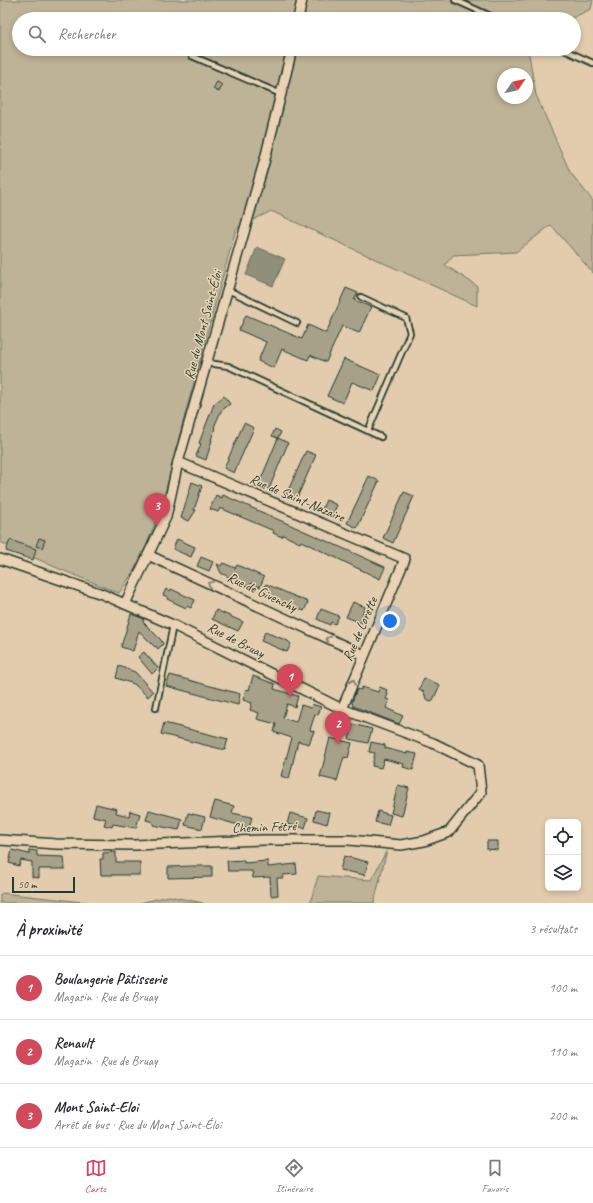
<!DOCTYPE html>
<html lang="fr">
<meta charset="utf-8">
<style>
:root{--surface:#fff;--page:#f7f7f7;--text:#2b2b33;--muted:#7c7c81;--line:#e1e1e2;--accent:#d1495b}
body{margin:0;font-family:Caveat,sans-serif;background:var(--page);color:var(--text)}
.controls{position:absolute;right:12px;bottom:12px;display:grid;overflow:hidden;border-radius:6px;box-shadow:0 2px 6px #0003}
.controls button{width:36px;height:36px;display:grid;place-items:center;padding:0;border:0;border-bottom:1px solid var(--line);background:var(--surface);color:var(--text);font:20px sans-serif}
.compass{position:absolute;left:497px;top:68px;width:36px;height:36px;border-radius:50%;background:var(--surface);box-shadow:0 2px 6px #0003;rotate:56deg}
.scale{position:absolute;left:12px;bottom:10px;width:63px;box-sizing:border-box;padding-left:4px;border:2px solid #1f3d34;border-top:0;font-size:11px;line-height:14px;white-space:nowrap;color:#1f3d34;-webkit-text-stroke:3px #ead2b2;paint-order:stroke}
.you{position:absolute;left:390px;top:621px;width:14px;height:14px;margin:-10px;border:3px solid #fff;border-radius:50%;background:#1a73e8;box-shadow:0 0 0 6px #1a73e833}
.badge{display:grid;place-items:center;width:26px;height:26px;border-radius:50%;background:var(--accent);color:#fff;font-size:13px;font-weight:700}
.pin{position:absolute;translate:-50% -33px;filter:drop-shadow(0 1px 2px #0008)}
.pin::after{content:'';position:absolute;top:21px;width:14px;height:12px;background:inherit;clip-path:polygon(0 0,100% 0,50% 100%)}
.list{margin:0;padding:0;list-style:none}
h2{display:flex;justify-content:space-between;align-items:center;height:52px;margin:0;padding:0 16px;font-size:17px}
h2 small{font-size:13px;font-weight:400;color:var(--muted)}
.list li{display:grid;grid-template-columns:26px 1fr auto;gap:12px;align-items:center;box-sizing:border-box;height:64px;padding:0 16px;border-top:1px solid var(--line)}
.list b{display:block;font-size:15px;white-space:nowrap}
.list p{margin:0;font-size:13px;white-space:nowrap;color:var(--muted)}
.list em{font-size:13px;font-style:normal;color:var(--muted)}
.icon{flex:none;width:22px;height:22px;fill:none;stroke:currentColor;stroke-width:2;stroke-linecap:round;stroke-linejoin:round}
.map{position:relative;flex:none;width:593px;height:903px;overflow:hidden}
.search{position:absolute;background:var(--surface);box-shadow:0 2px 6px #0003;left:12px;right:12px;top:12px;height:44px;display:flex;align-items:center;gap:10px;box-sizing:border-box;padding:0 14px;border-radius:22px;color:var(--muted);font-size:15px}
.sheet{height:244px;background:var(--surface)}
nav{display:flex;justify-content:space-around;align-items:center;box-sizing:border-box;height:56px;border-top:1px solid var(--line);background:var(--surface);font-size:11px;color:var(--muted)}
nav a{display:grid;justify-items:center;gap:2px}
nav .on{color:var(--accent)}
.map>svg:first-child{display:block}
.green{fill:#beb297;stroke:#6e7866;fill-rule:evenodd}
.water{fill:#8f8f7a;stroke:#626e5e}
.building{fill:#a8a18a;stroke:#1f3d34}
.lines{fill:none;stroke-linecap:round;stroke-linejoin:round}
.lane-casing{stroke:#1f3d34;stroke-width:8}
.street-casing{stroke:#1f3d34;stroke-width:12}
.lane{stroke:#ead2b2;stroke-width:4.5}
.street{stroke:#ead2b2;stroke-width:9}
.oneway{stroke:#7a806d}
.labels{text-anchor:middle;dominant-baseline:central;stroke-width:3;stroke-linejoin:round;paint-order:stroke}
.street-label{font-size:14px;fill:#1f3d34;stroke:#ead2b2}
</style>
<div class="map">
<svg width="593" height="903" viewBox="0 0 593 903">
<rect width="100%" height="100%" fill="#e2ccad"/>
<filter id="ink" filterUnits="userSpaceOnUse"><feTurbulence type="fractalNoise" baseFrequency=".025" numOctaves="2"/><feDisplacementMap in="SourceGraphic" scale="8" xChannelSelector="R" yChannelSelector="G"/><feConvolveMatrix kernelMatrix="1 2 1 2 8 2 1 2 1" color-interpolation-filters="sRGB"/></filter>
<g filter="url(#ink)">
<!-- green -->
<g class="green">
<path d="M0 0H593L591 9 570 19H19V49H528L536 95 570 172 593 201V273L551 225 516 252 453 255 445 265 477 286V306L271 211 236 229C218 293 201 357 183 422 168 480 156 544 119 593L57 568 0 542ZM503 74H527V98H503Z"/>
<polygon points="387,850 374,903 310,903 318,876 371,880"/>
<polygon points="2,893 92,903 0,903 0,895"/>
<polygon points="169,896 203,903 140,903"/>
</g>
<!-- water -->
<polygon class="water" points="257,247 285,259 273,286 246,275"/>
<!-- building -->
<g class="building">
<polygon points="217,82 222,85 219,92 213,89"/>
<polygon points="346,288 358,293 354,300 371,307 359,333 342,326 326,362 310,355 308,360 282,349 274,368 258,361 266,342 239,330 246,315 302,339 308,325 326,333"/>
<polygon points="344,359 381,375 374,391 352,382 343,403 327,396"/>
<polygon points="224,396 230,404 221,411 214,427 215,428 211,440 212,440 206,460 196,456 201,444 199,443 214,404"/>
<polygon points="244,423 254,428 234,473 224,468"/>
<polygon points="275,429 281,432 278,438 288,443 269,489 259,484 278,438 272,436"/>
<polygon points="306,451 316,455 296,500 286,495"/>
<polygon points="369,476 379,481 357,528 347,523"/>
<polygon points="192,482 202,486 194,510 196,510 189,521 181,518"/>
<polygon points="404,492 414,496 393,543 383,538"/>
<polygon points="216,495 222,498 223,495 385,567 380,579 301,541 300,543 283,535 282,537 273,533 274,531 220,508 218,512 210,509"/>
<polygon points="326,500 337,505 333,514 322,509"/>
<polygon points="39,538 45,540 42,548 36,546"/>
<polygon points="177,539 195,547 191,557 173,549"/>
<polygon points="10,540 36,549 33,560 6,551"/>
<polygon points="201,557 213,562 209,571 197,566"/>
<polygon points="223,563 235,568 237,565 264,577 260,587 251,583 249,587 221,573 217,564 221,566"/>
<polygon points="266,584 308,602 304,611 262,594"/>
<polygon points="166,589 170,591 171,589 195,600 191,608 187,606 186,608 167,599 168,597 163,595"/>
<polygon points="353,602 365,607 362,614 365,615 362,623 346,617"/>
<polygon points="321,609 339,616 335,624 331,622 330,625 317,619"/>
<polygon points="216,610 243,622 238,631 212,619"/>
<polygon points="131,614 144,619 143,622 161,640 163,644 158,649 156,646 155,647 139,631 133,651 121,647"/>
<polygon points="265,632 288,641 291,644 287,652 261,641"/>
<polygon points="144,652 158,668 152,674 138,657"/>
<polygon points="119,666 135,672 153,692 148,697 134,684 116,678"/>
<polygon points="170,675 240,694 238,705 166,686"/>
<polygon points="253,676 275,684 274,689 298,696 295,707 287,704 283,718 296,722 301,705 311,708 312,704 321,707 318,715 315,714 310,730 314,731 309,744 298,741 289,779 281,776 292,738 274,732 276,724 257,719 259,713 250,710 252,703 243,700 246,689 249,690"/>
<polygon points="424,678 440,685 433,700 431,701 426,699 424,692 419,689"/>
<polygon points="362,687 378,692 380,687 387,690 386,693 388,694 386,699 389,700 386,708 403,716 399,724 353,706 352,702 357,689 361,690"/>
<polygon points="164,723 228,739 225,750 161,734"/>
<polygon points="353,724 372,729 368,743 349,739"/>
<polygon points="330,738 352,743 348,758 344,757 337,781 320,777"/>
<polygon points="371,742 385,745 385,748 407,754 407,752 417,754 413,770 403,767 404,764 384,759 381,768 372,766 375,753 369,752"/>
<polygon points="398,785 409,788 402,816 391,813"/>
<polygon points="215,801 234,806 232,813 252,817 249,828 210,817"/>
<polygon points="96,804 117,809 116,813 129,816 130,811 140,814 136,828 113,824 112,827 104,825 106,819 93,816"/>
<polygon points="149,810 182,819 179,830 153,825 153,822 146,820"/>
<polygon points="316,810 330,813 327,824 314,820"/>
<polygon points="378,811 391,815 388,825 375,822"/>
<polygon points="188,813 205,817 202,829 185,825"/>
<polygon points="290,813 308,818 305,828 287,824"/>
<polygon points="487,841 498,841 498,850 487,849"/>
<polygon points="12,850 29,854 29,850 37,851 37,856 64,857 65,869 39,869 39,878 32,877 32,862 21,860 19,866 9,863"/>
<polygon points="116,852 116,862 140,862 140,875 101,875 100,859 103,859 103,853"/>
<polygon points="344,856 368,862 365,875 340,870"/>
<polygon points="244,860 244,863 268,861 268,867 296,864 297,874 283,875 283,878 277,878 278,895 271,896 270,877 253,878 252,871 228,871 227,861"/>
<polygon points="192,866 212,866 212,877 168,878 168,867"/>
</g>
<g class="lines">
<defs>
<g id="lane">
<polyline points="455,0 497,19"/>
<polyline points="562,49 593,63"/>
<polyline points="192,56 281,94"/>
<polyline points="228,290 297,323"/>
<polyline points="361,297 406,318 410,333 368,431"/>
<polyline points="208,363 228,366 381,437"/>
<polyline points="156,708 173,625"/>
</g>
<g id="street">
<polyline points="298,19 302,0"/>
<polyline points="178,462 405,559 342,709"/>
<polyline points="148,555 364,655"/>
<polyline points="0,559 102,594 173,625 342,709 433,743 478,765 481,792 449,832 424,841 401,845 349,840 264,840 134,845 56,844 0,840"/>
<polyline points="125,604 166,517 178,462 265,159 292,49"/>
</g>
</defs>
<!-- lane casing -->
<use href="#lane" class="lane-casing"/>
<!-- street casing -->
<use href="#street" class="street-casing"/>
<!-- lane -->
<use href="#lane" class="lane"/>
<!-- street -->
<use href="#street" class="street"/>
</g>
<!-- one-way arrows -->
<defs><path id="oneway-chevron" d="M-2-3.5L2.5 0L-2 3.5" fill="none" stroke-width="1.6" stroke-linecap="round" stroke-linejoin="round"/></defs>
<g class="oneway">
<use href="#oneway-chevron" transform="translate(210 584) rotate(-155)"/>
<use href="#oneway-chevron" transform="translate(328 639) rotate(-155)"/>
<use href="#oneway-chevron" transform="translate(353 682) rotate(-68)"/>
</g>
</g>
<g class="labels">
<!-- street labels -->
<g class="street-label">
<text transform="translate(203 325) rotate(-75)">Rue du Mont Saint-Éloi</text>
<text transform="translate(297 498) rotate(23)">Rue de Saint-Nazaire</text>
<text transform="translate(262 592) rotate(25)">Rue de Givenchy</text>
<text transform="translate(360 629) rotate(-67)">Rue de Lorette</text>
<text transform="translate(236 640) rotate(27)">Rue de Bruay</text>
<text transform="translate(264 827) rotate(-2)">Chemin Fétré</text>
</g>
</g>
</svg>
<div class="controls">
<button><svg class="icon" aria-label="locate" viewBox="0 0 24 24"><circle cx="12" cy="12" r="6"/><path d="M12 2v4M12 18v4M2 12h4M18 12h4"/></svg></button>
<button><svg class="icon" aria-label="layers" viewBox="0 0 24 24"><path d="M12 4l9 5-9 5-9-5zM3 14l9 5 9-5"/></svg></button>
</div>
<svg class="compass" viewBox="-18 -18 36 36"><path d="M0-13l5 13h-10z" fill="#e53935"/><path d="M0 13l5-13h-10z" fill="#7c7c81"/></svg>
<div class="scale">50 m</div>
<div class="you"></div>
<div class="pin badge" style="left:290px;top:697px">1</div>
<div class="pin badge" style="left:338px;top:744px">2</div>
<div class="pin badge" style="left:157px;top:526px">3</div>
<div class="search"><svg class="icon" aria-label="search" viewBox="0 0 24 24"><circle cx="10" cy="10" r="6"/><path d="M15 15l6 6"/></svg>Rechercher</div>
</div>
<section class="sheet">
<h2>À proximité<small>3 résultats</small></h2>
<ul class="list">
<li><span class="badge">1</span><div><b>Boulangerie Pâtisserie</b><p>Magasin · Rue de Bruay</p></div><em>100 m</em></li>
<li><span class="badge">2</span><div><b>Renault</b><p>Magasin · Rue de Bruay</p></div><em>110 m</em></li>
<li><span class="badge">3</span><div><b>Mont Saint-Eloi</b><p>Arrêt de bus · Rue du Mont Saint-Éloi</p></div><em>200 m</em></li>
</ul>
</section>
<nav>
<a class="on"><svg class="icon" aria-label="map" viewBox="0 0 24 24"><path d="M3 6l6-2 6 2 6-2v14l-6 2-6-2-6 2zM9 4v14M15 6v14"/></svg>Carte</a>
<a><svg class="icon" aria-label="directions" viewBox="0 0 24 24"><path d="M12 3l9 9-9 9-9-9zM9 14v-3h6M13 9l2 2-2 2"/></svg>Itinéraire</a>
<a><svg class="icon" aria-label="saved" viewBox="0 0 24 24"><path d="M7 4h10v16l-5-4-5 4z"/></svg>Favoris</a>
</nav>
